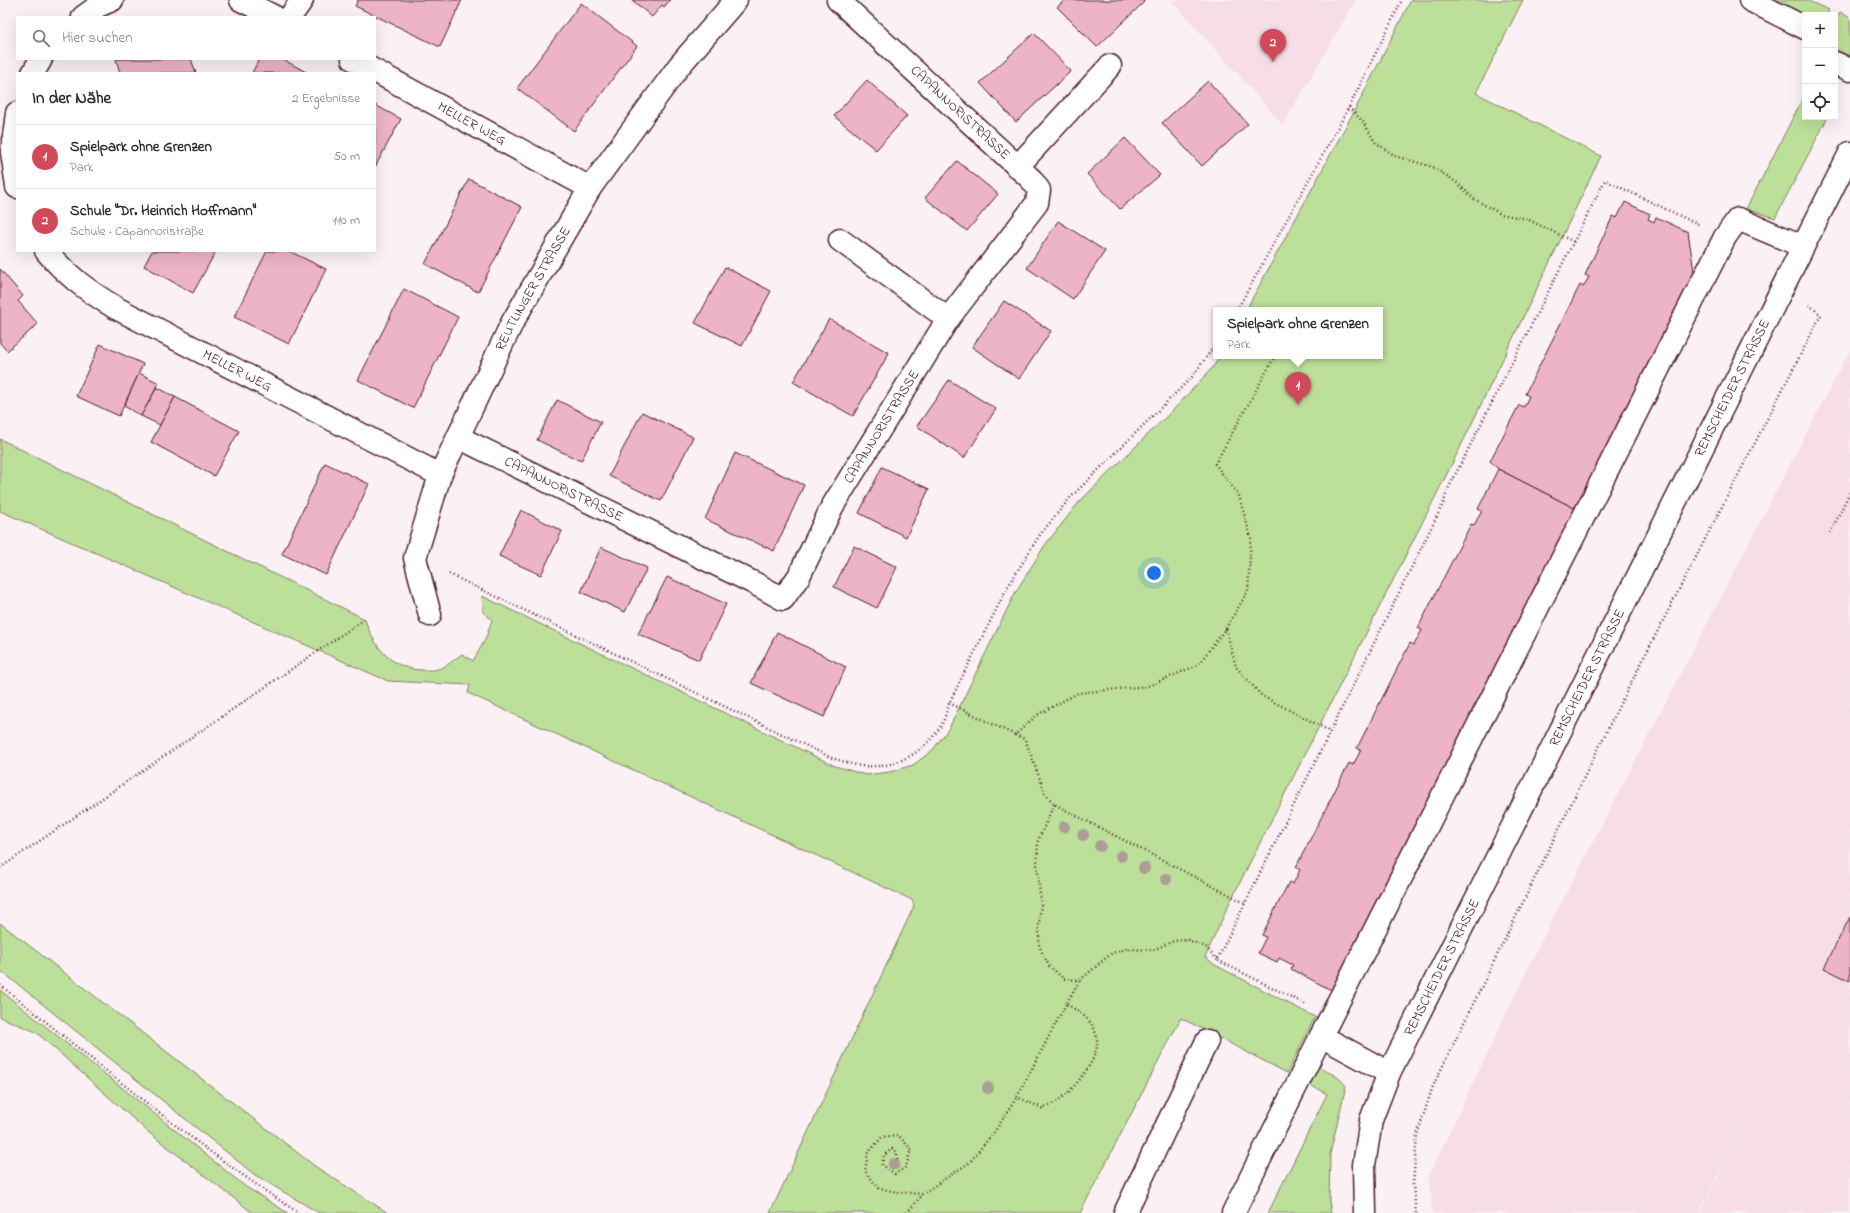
<!DOCTYPE html>
<html lang="de">
<meta charset="utf-8">
<style>
:root{--surface:#fff;--page:#f7f7f7;--text:#2b2b33;--muted:#7c7c81;--line:#e1e1e2;--accent:#d1495b}
body{margin:0;font-family:"Indie Flower",sans-serif;background:var(--page);color:var(--text)}
.controls{position:absolute;right:12px;top:12px;display:grid;overflow:hidden;border-radius:0px;box-shadow:0 4px 16px #0002}
.controls button{width:36px;height:36px;display:grid;place-items:center;padding:0;border:0;border-bottom:1px solid var(--line);background:var(--surface);color:var(--text);font:20px sans-serif}
.you{position:absolute;left:1154px;top:573px;width:14px;height:14px;margin:-10px;border:3px solid #fff;border-radius:50%;background:#1a73e8;box-shadow:0 0 0 6px #1a73e833}
.badge{display:grid;place-items:center;width:26px;height:26px;border-radius:50%;background:var(--accent);color:#fff;font-size:13px;font-weight:700}
.pin{position:absolute;translate:-50% -33px;filter:drop-shadow(0 1px 2px #0008)}
.pin::after{content:'';position:absolute;top:21px;width:14px;height:12px;background:inherit;clip-path:polygon(0 0,100% 0,50% 100%)}
.popup{position:absolute;left:1213px;top:307px;width:170px;height:52px;box-sizing:border-box;display:grid;place-content:center;border-radius:0px;background:var(--surface);filter:drop-shadow(0 1px 3px #0005);font-size:13px;white-space:nowrap;color:var(--muted)}
.popup b{font-size:15px;color:var(--text)}
.popup::after{content:'';position:absolute;left:50%;top:100%;margin-left:-8px;border:8px solid transparent;border-top-color:var(--surface)}
.list{margin:0;padding:0;list-style:none}
h2{display:flex;justify-content:space-between;align-items:center;height:52px;margin:0;padding:0 16px;font-size:17px}
h2 small{font-size:13px;font-weight:400;color:var(--muted)}
.list li{display:grid;grid-template-columns:26px 1fr auto;gap:12px;align-items:center;box-sizing:border-box;height:64px;padding:0 16px;border-top:1px solid var(--line)}
.list b{display:block;font-size:15px;white-space:nowrap}
.list p{margin:0;font-size:13px;white-space:nowrap;color:var(--muted)}
.list em{font-size:13px;font-style:normal;color:var(--muted)}
.icon{flex:none;width:22px;height:22px;fill:none;stroke:currentColor;stroke-width:2;stroke-linecap:round;stroke-linejoin:round}
.map{position:relative;flex:none;width:1850px;height:1213px;overflow:hidden}
.search{position:absolute;background:var(--surface);box-shadow:0 4px 16px #0002;left:16px;top:16px;width:360px;height:44px;display:flex;align-items:center;gap:10px;box-sizing:border-box;padding:0 14px;border-radius:0px;color:var(--muted);font-size:15px}
.panel{position:absolute;background:var(--surface);box-shadow:0 4px 16px #0002;left:16px;top:72px;width:360px;height:180px;border-radius:0px}
.map>svg:first-child{display:block}
.built{fill:#f7dee6}
.green{fill:#bcdf99;stroke:#837f62}
.building{fill:#edb4c7;stroke:#4a1f2b}
.lines{fill:none;stroke-linecap:round;stroke-linejoin:round}
.minor-casing{stroke:#4a1f2b;stroke-width:25}
.path{stroke:#4a1f2b;stroke-width:2.5;stroke-dasharray:1 3;stroke-linecap:butt}
.minor{stroke:#fff;stroke-width:22}
.tree{fill:#ac9d98}
.labels{text-anchor:middle;dominant-baseline:central;stroke-width:4;stroke-linejoin:round;paint-order:stroke}
.street-label{font-size:14px;fill:#4a1f2b;stroke:#fff}
</style>
<div class="map">
<svg width="1850" height="1213" viewBox="0 0 1850 1213">
<rect width="100%" height="100%" fill="#fbf0f4"/>
<filter id="ink" filterUnits="userSpaceOnUse"><feTurbulence type="fractalNoise" baseFrequency=".025" numOctaves="2"/><feDisplacementMap in="SourceGraphic" scale="8" xChannelSelector="R" yChannelSelector="G"/><feConvolveMatrix kernelMatrix="1 2 1 2 8 2 1 2 1" color-interpolation-filters="sRGB"/></filter>
<g filter="url(#ink)">
<!-- built -->
<g class="built">
<polygon points="1171,0 1356,0 1283,125"/>
<polygon points="1850,350 1850,1213 1700,1213 1762,1088 1699,1213 1432,1213 1429,1175 1539,945"/>
</g>
<!-- green -->
<g class="green">
<path d="M1411 0H1523L1476 93 1601 156 1459 450 1231 900 1205 957 1215 965 1315 1017 1287 1073 1181 1018 1080 1213H770L914 906 912 900 468 693 470 685 388 681 0 511V439L365 619C373 646 392 670 423 670 427 670 434 671 438 669 446 667 455 659 462 654L473 661 485 640 492 620 483 612 482 596 835 766 866 775 890 772 913 765 932 751 949 728 1015 593 1045 545 1080 501 1176 407 1213 367 1220 356H1380V310H1246L1358 104Z"/>
<polygon points="1766,0 1806,0 1829,10 1827,15 1805,15 1805,20"/>
<polygon points="1840,12 1850,18 1850,56 1835,49 1835,22"/>
<polygon points="1805,94 1805,117 1828,117 1775,218 1746,209"/>
<polygon points="0,923 316,1167 388,1213 319,1213 255,1175 0,970"/>
<polygon points="0,990 246,1187 288,1213 253,1213 148,1132 36,1032 0,1017"/>
<polygon points="1318,1066 1339,1078 1346,1086 1330,1154 1329,1201 1331,1213 1268,1213 1327,1094 1308,1084"/>
</g>
<!-- building -->
<g class="building">
<polygon points="358,0 462,0 440,47 355,6"/>
<polygon points="632,0 670,0 664,7 662,5 652,17"/>
<polygon points="1065,0 1143,0 1144,2 1097,47 1057,7"/>
<polygon points="581,3 637,46 574,131 517,88"/>
<polygon points="1034,33 1071,71 1016,122 980,83"/>
<polygon points="116,59 191,59 196,73 120,73"/>
<polygon points="259,59 282,59 308,73 252,73"/>
<polygon points="867,80 907,116 876,150 834,116"/>
<polygon points="1208,81 1248,124 1202,166 1162,123"/>
<polygon points="375,105 401,119 375,167"/>
<polygon points="1125,138 1160,175 1120,209 1087,174"/>
<polygon points="957,161 998,194 967,231 925,198"/>
<polygon points="469,179 522,207 478,292 425,264"/>
<polygon points="1625,202 1650,214 1648,219 1654,222 1656,217 1688,232 1697,291 1580,511 1498,469 1490,461 1519,405 1524,407 1529,396 1525,394 1580,285 1583,287 1589,277 1585,275 1613,216 1617,218"/>
<polygon points="1058,221 1105,251 1073,299 1027,268"/>
<polygon points="152,251 216,251 193,293 144,266"/>
<polygon points="267,251 289,251 326,269 289,344 234,317"/>
<polygon points="725,267 771,291 742,346 695,323"/>
<polygon points="0,269 23,296 18,301 38,324 7,351 0,343"/>
<polygon points="404,289 458,317 413,408 358,380"/>
<polygon points="1004,301 1051,331 1019,379 972,347"/>
<polygon points="829,319 889,353 853,416 793,382"/>
<polygon points="100,344 143,364 119,416 76,396"/>
<polygon points="139,373 159,383 141,416 124,406"/>
<polygon points="949,380 996,409 964,458 917,426"/>
<polygon points="157,387 175,397 160,425 141,416"/>
<polygon points="175,397 239,431 214,476 151,442"/>
<polygon points="557,400 601,422 581,461 537,440"/>
<polygon points="642,412 693,437 661,501 609,476"/>
<polygon points="735,453 804,485 774,551 705,519"/>
<polygon points="325,463 369,484 326,575 282,554"/>
<polygon points="882,467 929,489 906,537 859,513"/>
<polygon points="1498,469 1580,511 1335,992 1291,969 1293,965 1279,958 1277,962 1258,953 1266,937 1262,935 1289,882 1293,884 1300,870 1296,867 1349,763 1353,765 1361,750 1357,748 1410,643 1414,645 1422,630 1418,628 1471,524 1474,525 1482,511 1478,509"/>
<polygon points="521,510 562,531 541,575 499,556"/>
<polygon points="854,546 897,567 877,608 834,587"/>
<polygon points="601,547 647,568 625,612 581,592"/>
<polygon points="667,577 726,604 699,660 638,634"/>
<polygon points="777,632 846,667 824,717 751,683"/>
<polygon points="1850,917 1850,981 1824,968"/>
</g>
<g class="lines">
<defs>
<g id="minor">
<polyline points="241,0 275,17"/>
<polyline points="1750,0 1805,28"/>
<polyline points="83,17 98,6 112,0"/>
<polyline points="290,17 302,0"/>
<path id="s1" d="M353 59 590 188"/>
<polyline points="1835,63 1850,70"/>
<polyline points="33,73 41,59"/>
<polyline points="17,113 12,152 17,187"/>
<polyline points="1017,167 1110,66"/>
<polyline points="840,240 948,319"/>
<path id="s2" d="M46 251C67 276 88 291 116 308L440 475"/>
<path id="s3" d="M458 437 754 583 783 599 799 576 832 507 948 319 1037 203 1039 190 1031 179 838 0"/>
<path id="s4" d="M430 615 415 558 440 475 512 323 590 188 679 66 736 0"/>
<polyline points="1389,1073 1321,1036 1725,237 1738,219 1802,246"/>
<polyline points="1125,1213 1207,1041"/>
<polyline points="1233,1213 1321,1036"/>
<path id="s5" d="M1365 1213 1364 1165 1371 1120 1389 1073 1850 153"/>
</g>
</defs>
<!-- minor casing -->
<use href="#minor" class="minor-casing"/>
<!-- path -->
<g class="path">
<polyline points="1349,107 1363,122 1375,142 1395,156 1433,167 1456,182 1474,199 1501,214 1527,219 1574,242"/>
<polyline points="1237,310 1349,107 1402,0"/>
<polyline points="1301,310 1301,309"/>
<polyline points="1830,533 1850,492"/>
<path d="M449 574 832 758C843 761 854 766 865 766 897 769 926 751 942 724 945 718 947 710 949 703L1007 588 1039 536 1070 498 1192 377 1216 344"/>
<polyline points="1226,629 1236,667 1262,696 1330,731"/>
<polyline points="949,703 1015,735 1037,715 1078,693 1148,686 1198,665 1226,628 1248,591 1251,538 1239,496 1215,464 1275,356"/>
<polyline points="1015,735 1025,739 1045,793 1054,804 1245,903"/>
<polyline points="1054,804 1038,841 1037,864 1041,904 1039,924 1039,946 1049,966 1064,979 1080,980 1112,953 1126,949 1153,950 1171,942 1186,939 1206,947 1217,960"/>
<polyline points="0,868 365,619"/>
<path d="M0 985C98 1063 193 1145 299 1213"/>
<path d="M1066 1004 1017 1097 1042 1108C1047 1106 1054 1104 1059 1100 1074 1089 1099 1060 1097 1040 1096 1022 1079 1011 1066 1004L1080 980"/>
<polyline points="1305,1004 1217,960 1444,502 1447,491 1605,180 1699,225"/>
<polyline points="897,1159 897,1152 892,1149 884,1155 882,1165 895,1174 906,1167 911,1149 899,1136 882,1137 868,1153 865,1171 878,1188 897,1192 922,1194 969,1163 995,1131 1017,1097"/>
<polyline points="907,1213 922,1195"/>
<polyline points="1416,1213 1413,1185 1417,1135 1433,1086 1620,704 1821,315 1807,303"/>
</g>
<!-- minor -->
<use href="#minor" class="minor"/>
</g>
<!-- trees -->
<g class="tree">
<circle cx="1064" cy="827" r="6"/>
<circle cx="1083" cy="835" r="6"/>
<circle cx="1100" cy="846" r="6"/>
<circle cx="1121" cy="856" r="6"/>
<circle cx="1144" cy="868" r="6"/>
<circle cx="1166" cy="879" r="6"/>
<circle cx="988" cy="1088" r="6"/>
<circle cx="894" cy="1164" r="6"/>
</g>
</g>
<g class="labels">
<!-- street labels -->
<g class="street-label">
<text transform="translate(960 113) rotate(43)">CAPANNORISTRASSE</text>
<text stroke="none"><textPath href="#s1" startOffset="135">MELLER WEG</textPath></text>
<text stroke="none"><textPath href="#s4" startOffset="354">REUTLINGER STRASSE</textPath></text>
<text stroke="none"><textPath href="#s2" startOffset="227">MELLER WEG</textPath></text>
<text stroke="none"><textPath href="#s5" startOffset="910">REMSCHEIDER STRASSE</textPath></text>
<text stroke="none"><textPath href="#s3" startOffset="562">CAPANNORISTRASSE</textPath></text>
<text stroke="none"><textPath href="#s3" startOffset="118">CAPANNORISTRASSE</textPath></text>
<text stroke="none"><textPath href="#s5" startOffset="586">REMSCHEIDER STRASSE</textPath></text>
<text stroke="none"><textPath href="#s5" startOffset="262">REMSCHEIDER STRASSE</textPath></text>
</g>
</g>
</svg>
<div class="controls">
<button>+</button>
<button>−</button>
<button><svg class="icon" aria-label="locate" viewBox="0 0 24 24"><circle cx="12" cy="12" r="6"/><path d="M12 2v4M12 18v4M2 12h4M18 12h4"/></svg></button>
</div>
<div class="you"></div>
<div class="pin badge" style="left:1298px;top:405px">1</div>
<div class="popup"><b>Spielpark ohne Grenzen</b>Park</div>
<div class="pin badge" style="left:1273px;top:62px">2</div>
<div class="search"><svg class="icon" aria-label="search" viewBox="0 0 24 24"><circle cx="10" cy="10" r="6"/><path d="M15 15l6 6"/></svg>Hier suchen</div>
<section class="panel">
<h2>In der Nähe<small>2 Ergebnisse</small></h2>
<ul class="list">
<li><span class="badge">1</span><div><b>Spielpark ohne Grenzen</b><p>Park</p></div><em>50 m</em></li>
<li><span class="badge">2</span><div><b>Schule &quot;Dr. Heinrich Hoffmann&quot;</b><p>Schule · Capannoristraße</p></div><em>110 m</em></li>
</ul>
</section>
</div>
